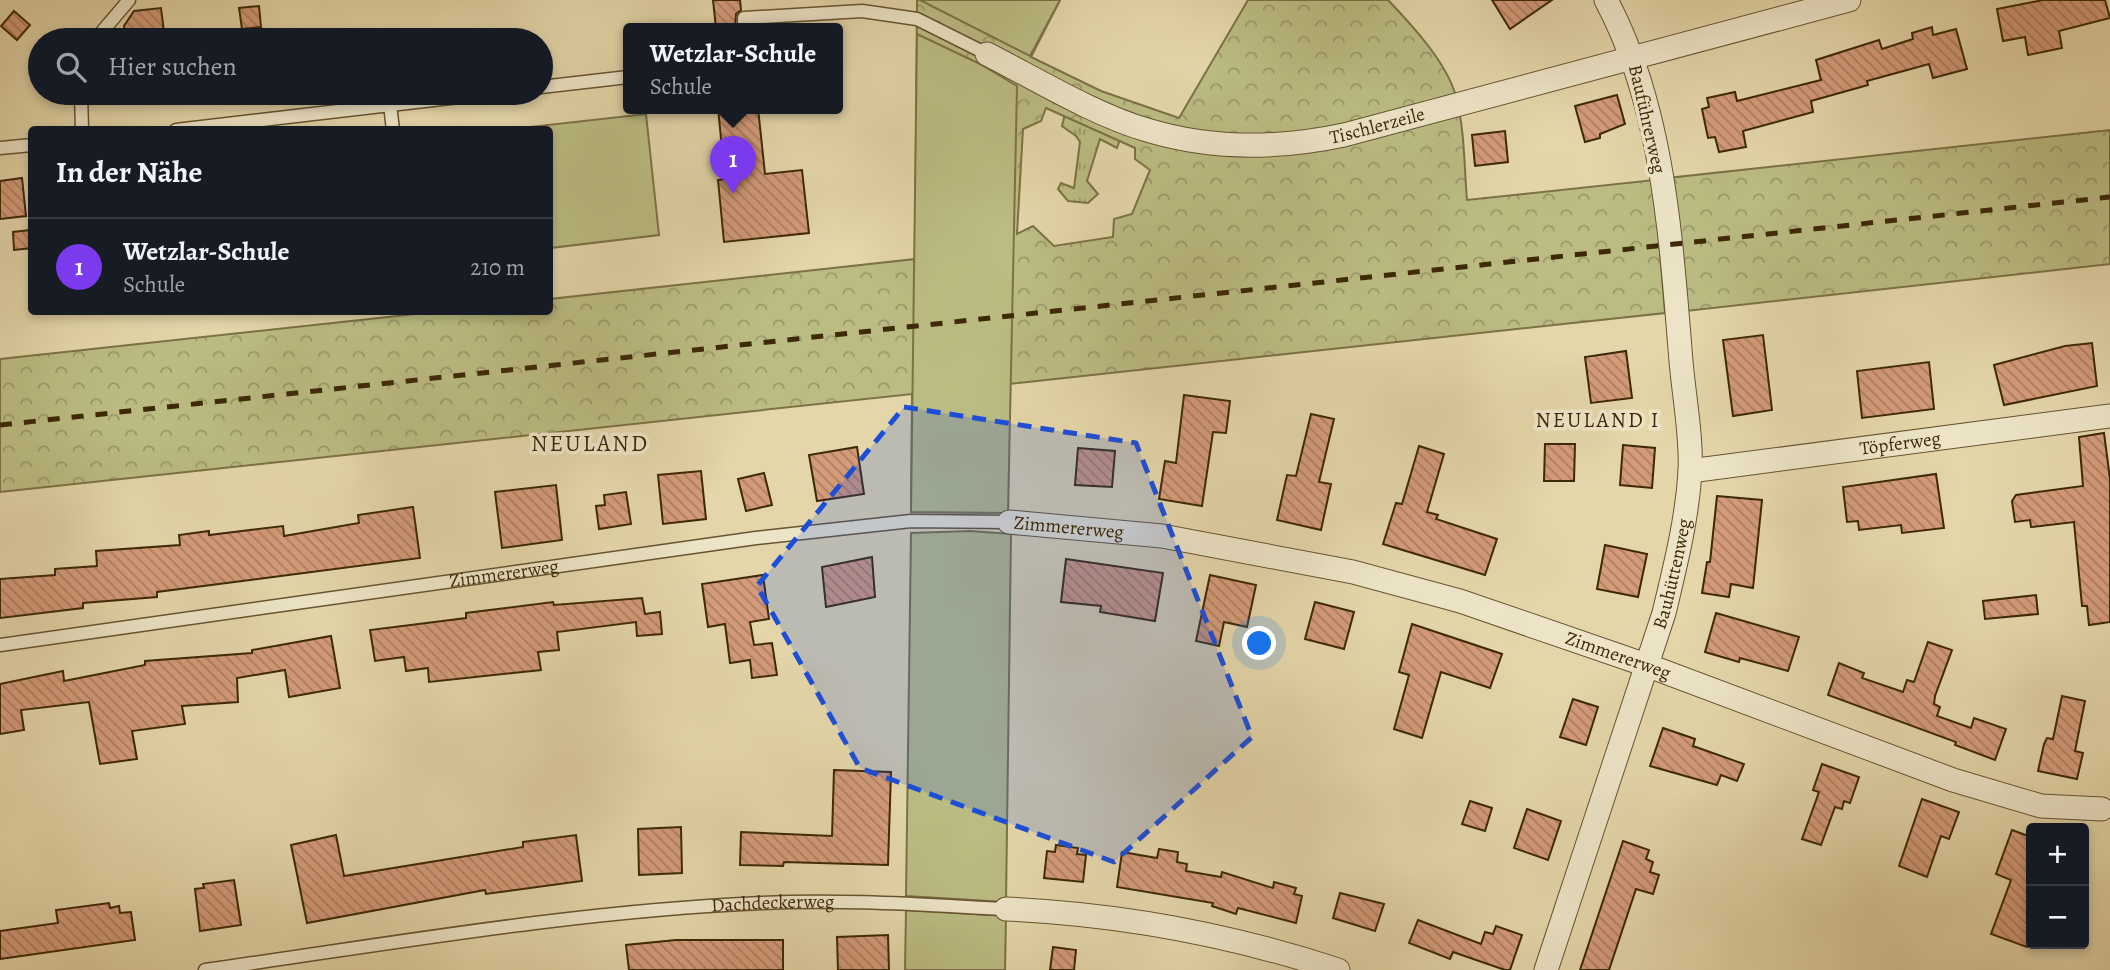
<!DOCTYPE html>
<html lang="de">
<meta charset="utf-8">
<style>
:root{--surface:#171b24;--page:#242831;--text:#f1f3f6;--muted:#9ea1a6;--line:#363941;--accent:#7c3aed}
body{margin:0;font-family:Alegreya,serif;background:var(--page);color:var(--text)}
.controls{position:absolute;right:21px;bottom:21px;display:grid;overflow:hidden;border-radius:7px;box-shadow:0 4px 10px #0003}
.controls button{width:63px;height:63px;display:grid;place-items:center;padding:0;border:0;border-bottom:2px solid var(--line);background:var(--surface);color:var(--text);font:35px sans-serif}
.you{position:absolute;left:1260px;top:644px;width:24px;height:24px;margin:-18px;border:5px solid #fff;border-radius:50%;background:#1a73e8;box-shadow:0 0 0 10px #1a73e833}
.badge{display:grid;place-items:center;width:46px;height:46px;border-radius:50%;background:var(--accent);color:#fff;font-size:23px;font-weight:700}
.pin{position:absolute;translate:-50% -58px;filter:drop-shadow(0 2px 4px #0008)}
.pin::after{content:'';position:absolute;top:37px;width:24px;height:21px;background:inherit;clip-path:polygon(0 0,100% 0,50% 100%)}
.popup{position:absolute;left:623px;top:23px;width:220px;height:91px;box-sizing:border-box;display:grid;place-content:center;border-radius:7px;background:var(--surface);filter:drop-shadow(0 2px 5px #0005);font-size:23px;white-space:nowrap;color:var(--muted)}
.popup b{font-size:26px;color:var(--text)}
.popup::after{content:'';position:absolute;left:50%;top:100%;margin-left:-14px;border:14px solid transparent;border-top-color:var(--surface)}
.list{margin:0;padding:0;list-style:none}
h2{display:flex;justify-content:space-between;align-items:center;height:91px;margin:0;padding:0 28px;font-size:30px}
h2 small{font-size:23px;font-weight:400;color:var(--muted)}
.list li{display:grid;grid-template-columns:46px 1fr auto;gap:21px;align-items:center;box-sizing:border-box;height:98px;padding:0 28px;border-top:2px solid var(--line)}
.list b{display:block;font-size:26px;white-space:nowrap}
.list p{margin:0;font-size:23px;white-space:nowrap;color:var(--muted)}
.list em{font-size:23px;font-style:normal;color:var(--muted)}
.icon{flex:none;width:38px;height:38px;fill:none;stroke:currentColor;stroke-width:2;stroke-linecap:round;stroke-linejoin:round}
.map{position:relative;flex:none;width:2110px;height:970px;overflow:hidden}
.search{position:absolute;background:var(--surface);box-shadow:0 4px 10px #0003;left:28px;top:28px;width:525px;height:77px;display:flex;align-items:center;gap:18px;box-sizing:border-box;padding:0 24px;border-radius:38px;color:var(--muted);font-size:26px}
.panel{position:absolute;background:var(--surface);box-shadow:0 4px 10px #0003;left:28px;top:126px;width:525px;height:189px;border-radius:7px}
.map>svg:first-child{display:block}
.grass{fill:url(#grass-tufts);stroke:#7c7245;stroke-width:2}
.forest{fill:url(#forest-crowns);stroke:#7c7245;stroke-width:2;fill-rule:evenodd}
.green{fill:#bbbc83;stroke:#7c7245;stroke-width:2}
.building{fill:url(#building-back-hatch);stroke:#3d2807;stroke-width:2}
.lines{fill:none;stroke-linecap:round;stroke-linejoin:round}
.lane-casing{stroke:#675430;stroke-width:15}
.street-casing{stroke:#675430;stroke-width:25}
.lane{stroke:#ede4c7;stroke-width:12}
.street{stroke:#ede4c7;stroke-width:23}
.rail{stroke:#3d2807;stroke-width:5;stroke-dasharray:12 12;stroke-linecap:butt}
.marked{fill:#1d4ed8;fill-opacity:0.2;stroke:#1d4ed8;stroke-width:5;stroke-dasharray:14 9;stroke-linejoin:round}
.labels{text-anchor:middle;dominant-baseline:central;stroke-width:7;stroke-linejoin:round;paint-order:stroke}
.street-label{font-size:19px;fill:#3d2807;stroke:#ede4c7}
.neighbourhood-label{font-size:21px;letter-spacing:2px;fill:#3d2807;stroke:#ede4c7}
.quarter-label{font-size:23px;letter-spacing:2px;fill:#3d2807;stroke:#ede4c7}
</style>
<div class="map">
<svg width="2110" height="970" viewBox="0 0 2110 970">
<defs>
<pattern id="grass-tufts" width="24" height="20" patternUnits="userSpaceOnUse" patternTransform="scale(1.75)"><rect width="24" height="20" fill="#bbbc83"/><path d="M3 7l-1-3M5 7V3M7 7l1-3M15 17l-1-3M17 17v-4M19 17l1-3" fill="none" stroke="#999969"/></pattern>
<pattern id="forest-crowns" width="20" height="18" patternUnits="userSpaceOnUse" patternTransform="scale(1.75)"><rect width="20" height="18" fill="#bbbc83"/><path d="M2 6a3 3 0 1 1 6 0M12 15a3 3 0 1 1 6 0" fill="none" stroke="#999969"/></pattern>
<pattern id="building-back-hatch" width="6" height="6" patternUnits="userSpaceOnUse" patternTransform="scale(1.75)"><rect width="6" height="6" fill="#d49b79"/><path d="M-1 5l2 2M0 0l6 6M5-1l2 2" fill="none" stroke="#ad7e61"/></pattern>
</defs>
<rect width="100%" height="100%" fill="#e4d6a9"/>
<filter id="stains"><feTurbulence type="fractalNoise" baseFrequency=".00286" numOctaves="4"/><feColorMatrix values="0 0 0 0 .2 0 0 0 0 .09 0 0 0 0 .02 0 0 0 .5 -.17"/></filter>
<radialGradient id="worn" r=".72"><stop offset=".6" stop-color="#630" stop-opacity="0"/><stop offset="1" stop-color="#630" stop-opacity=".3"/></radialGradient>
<!-- grass -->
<polygon class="grass" points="1065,114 1120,139 1117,148 1100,139 1087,181 1098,194 1088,203 1068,201 1058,189 1061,183 1074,188 1080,142 1076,136 1062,126"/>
<!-- forest -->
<g class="forest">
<path d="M917 0H1060L1031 57 1101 91 1179 118 1248 0H1388C1412 25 1448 64 1456 97 1465 130 1464 167 1467 200L1654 180 1665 313 1009 384 1008 513 911 512 912 394 0 492V359L434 312H550V299L915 259ZM1046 108 1135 148V159L1150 170 1132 214 1114 219 1113 237 1054 246 1033 226 1017 234 1023 129 1041 121Z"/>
<polygon points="2110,130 2110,264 1686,311 1668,178"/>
</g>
<!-- green -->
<g class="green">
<polygon points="920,0 1060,0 1030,56"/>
<polygon points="917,34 980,64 1017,86 1008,513 911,512"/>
<polygon points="646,114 659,235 550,248 550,130 512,129"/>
<polygon points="970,531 1011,534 1006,902 906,896 911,533"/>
<polygon points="906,910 1006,916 1005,970 905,970"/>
</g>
<!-- building -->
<g class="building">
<polygon points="713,0 740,0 741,10 736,14 735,28 716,28"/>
<polygon points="1492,0 1552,0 1510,29"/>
<polygon points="2043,0 2105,0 2110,18 2059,31 2062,48 2028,55 2025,37 2003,41 1997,9"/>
<polygon points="259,6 261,27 242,29 239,8"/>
<polygon points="161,8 165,40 126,40 124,26 134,11"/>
<polygon points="14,11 30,25 17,40 1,26"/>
<polygon points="1932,27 1933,35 1956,29 1967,69 1933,78 1929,64 1867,81 1868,85 1811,101 1813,112 1743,131 1746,147 1719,152 1715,137 1708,138 1702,109 1709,107 1707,98 1735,92 1737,101 1821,80 1816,60 1879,40 1882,49 1913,39 1912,33"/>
<polygon points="1617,95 1625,124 1600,134 1600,138 1585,142 1575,106"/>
<polygon points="718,108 758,108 765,174 802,170 809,233 724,242 718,180 725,179"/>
<polygon points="1505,131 1508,162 1475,166 1472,135"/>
<polygon points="22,178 26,216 0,219 0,181"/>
<polygon points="30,230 32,248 14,250 13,232"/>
<polygon points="1763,335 1772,410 1733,416 1723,340"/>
<polygon points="2092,343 2097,386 2004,405 1994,365 2065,346"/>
<polygon points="1626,351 1632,398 1591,403 1585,357"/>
<polygon points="1929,362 1934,409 1862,418 1857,371"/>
<polygon points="1184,395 1230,401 1226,433 1213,432 1202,506 1159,499 1165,461 1176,463"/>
<polygon points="1311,414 1334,419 1319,482 1331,484 1321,530 1277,520 1287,475 1296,476"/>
<polygon points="2104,433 2110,479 2110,622 2089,625 2087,606 2082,606 2074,522 2031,527 2030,520 2015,522 2012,501 2016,495 2083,486 2079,437"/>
<polygon points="1545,444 1575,444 1574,481 1544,481"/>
<polygon points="1623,445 1655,448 1652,488 1620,485"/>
<polygon points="1419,446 1444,454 1427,512 1438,515 1436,519 1497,539 1485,575 1383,544 1396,503 1402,504"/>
<polygon points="857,447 864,494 817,501 809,455"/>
<polygon points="1078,448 1115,451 1112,487 1075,485"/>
<polygon points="701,471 706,519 663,524 658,475"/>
<polygon points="764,473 772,505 746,511 738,479"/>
<polygon points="1936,474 1944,528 1902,533 1901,525 1859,530 1858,521 1847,522 1843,487"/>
<polygon points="556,485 562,540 502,548 495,492"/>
<polygon points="626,492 631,524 599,529 596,506 605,505 604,495"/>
<polygon points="1717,496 1762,500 1753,588 1731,584 1729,597 1702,593 1707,562 1710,562"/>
<polygon points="413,507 420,558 157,592 157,597 83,603 83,608 0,618 0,579 55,575 55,569 97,566 96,551 180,545 179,535 209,531 209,535 283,526 284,536 359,523 358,515"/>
<polygon points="1605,545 1647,554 1638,597 1597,589"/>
<polygon points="872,557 875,597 826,607 822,567"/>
<polygon points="1066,559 1163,573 1155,621 1100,612 1101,606 1061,602"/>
<polygon points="763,575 769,619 750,622 754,645 772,643 777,675 752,678 750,660 730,663 725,624 708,627 702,584"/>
<polygon points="1210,575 1256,585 1247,627 1224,622 1219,646 1196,641"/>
<polygon points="2036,595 2038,614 1985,619 1983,601"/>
<polygon points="642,598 645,614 660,612 662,634 637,636 636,622 557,632 559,650 538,652 541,670 429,682 428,668 406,671 404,657 375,661 370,630 466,618 466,613 553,602 554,605"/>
<polygon points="1315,602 1354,612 1344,649 1305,639"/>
<polygon points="1716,613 1799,637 1788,671 1740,658 1739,662 1705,652"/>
<polygon points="1412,624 1502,654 1490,688 1441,672 1422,738 1394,729 1409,675 1399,672"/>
<polygon points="331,636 340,688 289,697 285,670 237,678 238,702 182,706 185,724 132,731 137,759 100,764 89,702 21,710 24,730 0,734 0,684 63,671 64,681 145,665 145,661 252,653 252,650"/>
<polygon points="1928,642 1952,650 1935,696 1934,704 1940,707 1937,716 1971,728 1974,718 2006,729 1995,760 1955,745 1956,742 1828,695 1839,663 1864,673 1862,678 1903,692 1907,680 1914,682"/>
<polygon points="2062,696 2085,701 2075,751 2083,753 2077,779 2038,771 2044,744 2047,738 2053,739"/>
<polygon points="1573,699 1598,707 1586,745 1560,737"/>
<polygon points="1663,728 1695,739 1693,746 1744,764 1737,781 1721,775 1717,785 1650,766"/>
<polygon points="1822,764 1859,777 1850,803 1844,801 1842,809 1835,807 1821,845 1802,839 1819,792 1813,790"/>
<polygon points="834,770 891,772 888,865 784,862 783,866 740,865 741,832 832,836"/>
<polygon points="1922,799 1959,812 1949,839 1941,836 1927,877 1899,866"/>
<polygon points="1470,801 1492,808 1485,831 1462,824"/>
<polygon points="1527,809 1561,821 1548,860 1514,848"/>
<polygon points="681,827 682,873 639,875 638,829"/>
<polygon points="2012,830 2031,837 2031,935 2027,947 1991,934 2011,880 1996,874"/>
<polygon points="336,835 344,876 523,847 523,842 576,835 582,881 486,894 485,890 307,923 291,845"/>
<polygon points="1623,841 1649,850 1646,859 1653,862 1650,872 1659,875 1653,894 1636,889 1609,970 1580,970"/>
<polygon points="1056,845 1078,848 1077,854 1086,855 1083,882 1044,878 1047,851 1055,852"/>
<polygon points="1159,849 1178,852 1177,862 1187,864 1186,871 1221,877 1222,872 1273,888 1274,882 1296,888 1294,894 1302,896 1296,923 1238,908 1236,914 1212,906 1213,903 1117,887 1122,852 1157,858"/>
<polygon points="234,880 241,925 200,931 195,889 204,888 203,884"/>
<polygon points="1340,893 1384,904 1375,931 1333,918"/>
<polygon points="109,903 110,908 119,906 120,913 131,912 135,940 0,959 0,931 58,923 56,910"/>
<polygon points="1418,920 1481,944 1485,932 1493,934 1496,926 1522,935 1510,970 1505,970 1453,952 1450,959 1409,943"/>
<polygon points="888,935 889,970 838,970 837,937"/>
<polygon points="676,940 783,940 783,970 629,970 626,945"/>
<polygon points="1053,947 1076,950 1074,970 1050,970"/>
</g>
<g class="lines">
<defs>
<g id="lane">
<polyline points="744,28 744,18 862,11 917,19 987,54"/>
<polyline points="95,40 129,0"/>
<polyline points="541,87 628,77"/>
<polyline points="81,93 82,130"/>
<polyline points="390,105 393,130"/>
<polyline points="176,130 493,93"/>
<polyline points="0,148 32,145"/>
<path id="s1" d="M0 645 756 538 911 521 1009 522"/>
<path id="s2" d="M205 970C390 944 575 911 762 903 843 899 925 905 1006 909"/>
</g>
<g id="street">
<path id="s3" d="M987 54C1036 79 1095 115 1147 130 1213 150 1278 149 1344 135L1849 0"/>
<path id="s4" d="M1690 471 2110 416"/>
<path id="s5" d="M1009 522 1162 536 1353 572 1460 601 1649 666 1953 780 2041 806 2102 809"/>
<path d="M1006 909C1117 914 1232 935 1338 970"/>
<path id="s6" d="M1546 970 1664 613C1675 567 1687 520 1690 472 1692 437 1684 397 1681 361 1671 241 1664 108 1606 0"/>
</g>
</defs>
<!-- lane casing -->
<use href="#lane" class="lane-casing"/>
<!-- street casing -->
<use href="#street" class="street-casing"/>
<!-- lane -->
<use href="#lane" class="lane"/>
<!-- street -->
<use href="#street" class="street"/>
<!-- rail -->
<polyline class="rail" points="0,425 2110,197"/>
</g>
<!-- marked area -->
<path class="marked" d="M904 407 1136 443 1252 737 1114 862 860 768 757 586Z"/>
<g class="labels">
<!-- street labels -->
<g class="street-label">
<text transform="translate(1647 119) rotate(77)">Bauführerweg</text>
<text stroke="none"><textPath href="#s3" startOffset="411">Tischlerzeile</textPath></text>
<text stroke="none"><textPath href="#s4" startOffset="212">Töpferweg</textPath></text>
<text stroke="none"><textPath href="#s5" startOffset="60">Zimmererweg</textPath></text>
<text stroke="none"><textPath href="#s1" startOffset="509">Zimmererweg</textPath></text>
<text stroke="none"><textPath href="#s6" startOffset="416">Bauhüttenweg</textPath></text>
<text stroke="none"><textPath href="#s5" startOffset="626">Zimmererweg</textPath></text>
<text stroke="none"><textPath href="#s2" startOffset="572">Dachdeckerweg</textPath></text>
</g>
<!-- neighbourhood labels -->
<g class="neighbourhood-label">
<text x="1598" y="420">NEULAND I</text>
</g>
<!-- quarter labels -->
<g class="quarter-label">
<text x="590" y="443">NEULAND</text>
</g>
</g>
<rect width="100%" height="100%" filter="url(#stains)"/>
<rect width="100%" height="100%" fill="url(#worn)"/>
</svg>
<div class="controls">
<button>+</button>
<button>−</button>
</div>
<div class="you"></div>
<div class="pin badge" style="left:733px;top:194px">1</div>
<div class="popup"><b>Wetzlar-Schule</b>Schule</div>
<div class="search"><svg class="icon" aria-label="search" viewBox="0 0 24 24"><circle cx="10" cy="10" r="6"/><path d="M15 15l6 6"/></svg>Hier suchen</div>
<section class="panel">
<h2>In der Nähe<small></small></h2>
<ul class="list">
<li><span class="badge">1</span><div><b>Wetzlar-Schule</b><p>Schule</p></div><em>210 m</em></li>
</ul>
</section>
</div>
